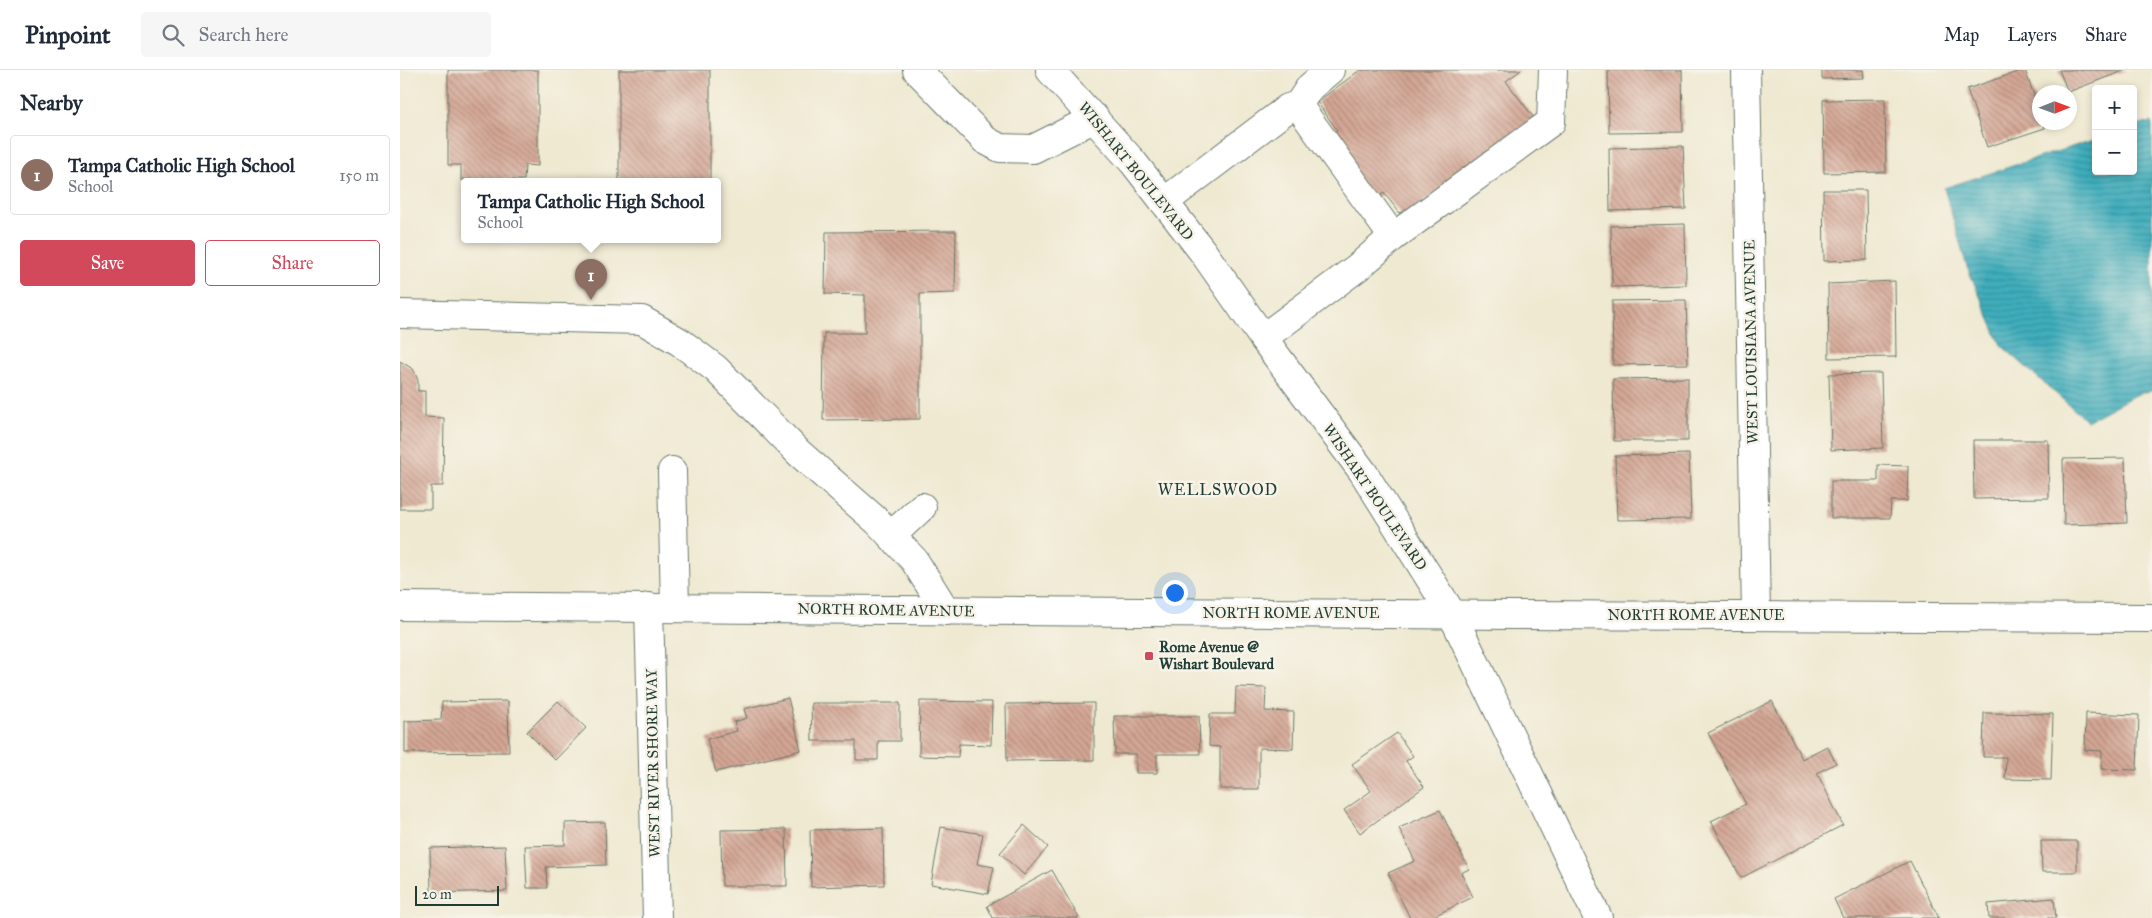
<!DOCTYPE html>
<meta charset="utf-8">
<style>
:root{--surface:#fff;--page:#f6f6f7;--text:#1f2937;--muted:#747a83;--line:#e0e1e3;--accent:#d1495b}
body{margin:0;font-family:"IM FELL Great Primer",serif;background:var(--page);color:var(--text)}
.controls{position:absolute;right:15px;top:15px;display:grid;overflow:hidden;border-radius:5px;box-shadow:0 2px 8px #0003}
.controls button{width:45px;height:45px;display:grid;place-items:center;padding:0;border:0;border-bottom:1px solid var(--line);background:var(--surface);color:var(--text);font:25px sans-serif}
.compass{position:absolute;left:1632px;top:15px;width:45px;height:45px;border-radius:50%;background:var(--surface);box-shadow:0 2px 8px #0003;rotate:89deg}
.scale{position:absolute;left:15px;bottom:12px;width:84px;box-sizing:border-box;padding-left:5px;border:2px solid #1f3d34;border-top:0;font-size:14px;line-height:18px;white-space:nowrap;color:#1f3d34;-webkit-text-stroke:4px #f7f3e8;paint-order:stroke}
.you{position:absolute;left:774px;top:522px;width:18px;height:18px;margin:-12px;border:4px solid #fff;border-radius:50%;background:#1a73e8;box-shadow:0 0 0 8px #1a73e833}
.badge{display:grid;place-items:center;width:32px;height:32px;border-radius:50%;background:var(--accent);color:#fff;font-size:16px;font-weight:700}
.pin{position:absolute;translate:-50% -41px;filter:drop-shadow(0 1px 2px #0008)}
.pin::after{content:'';position:absolute;top:26px;width:18px;height:15px;background:inherit;clip-path:polygon(0 0,100% 0,50% 100%)}
.popup{position:absolute;left:61px;top:108px;width:260px;height:65px;box-sizing:border-box;display:grid;place-content:center;border-radius:5px;background:var(--surface);filter:drop-shadow(0 1px 4px #0005);font-size:16px;white-space:nowrap;color:var(--muted)}
.popup b{font-size:19px;color:var(--text)}
.popup::after{content:'';position:absolute;left:50%;top:100%;margin-left:-10px;border:10px solid transparent;border-top-color:var(--surface)}
.list{margin:0;padding:0;list-style:none}
h2{display:flex;justify-content:space-between;align-items:center;height:65px;margin:0;padding:0 20px;font-size:21px}
h2 small{font-size:16px;font-weight:400;color:var(--muted)}
.list li{display:grid;grid-template-columns:32px 1fr auto;gap:15px;align-items:center;box-sizing:border-box;height:80px;margin:0 10px 10px;padding:0 10px;border:1px solid var(--line);border-radius:5px}
.list b{display:block;font-size:19px;white-space:nowrap}
.list p{margin:0;font-size:16px;white-space:nowrap;color:var(--muted)}
.list em{font-size:16px;font-style:normal;color:var(--muted)}
.actions{display:flex;gap:10px;padding:15px 20px}
.actions a{flex:1;padding:11px 0;border:1px solid var(--accent);border-radius:5px;text-align:center;font-size:18px;color:var(--accent)}
.actions .main{background:var(--accent);color:#fff}
.icon{flex:none;width:28px;height:28px;fill:none;stroke:currentColor;stroke-width:2;stroke-linecap:round;stroke-linejoin:round}
.map{position:relative;flex:none;width:1752px;height:848px;overflow:hidden}
header{display:flex;align-items:center;gap:30px;box-sizing:border-box;height:70px;padding:0 25px;background:var(--surface);border-bottom:1px solid var(--line)}
header strong{font-size:24px}
nav{display:flex;gap:28px;margin-inline-start:auto;font-size:18px}
.search{width:350px;height:45px;background:var(--page);display:flex;align-items:center;gap:12px;box-sizing:border-box;padding:0 18px;border-radius:5px;color:var(--muted);font-size:19px}
main{display:flex}
aside{flex:1;background:var(--surface)}
.map>svg:first-child{display:block}
.water{fill:url(#water-rules);stroke:#2f7578}
.building{fill:url(#building-back-hatch)}
.lines{fill:none;stroke-linecap:round;stroke-linejoin:round}
.minor-casing{stroke:#68796b;stroke-width:30}
.minor{stroke:#fff;stroke-width:28}
.poi-dot{fill:#d1495b;stroke:#f7f3e8;stroke-width:2}
.labels{text-anchor:middle;dominant-baseline:central;stroke-width:5;stroke-linejoin:round;paint-order:stroke}
.street-label{font-size:15px;fill:#1f3d34;stroke:#f7f3e8}
.poi-label{font-size:15px;font-weight:bold;fill:#1f3d34;stroke:#f7f3e8;text-anchor:start}
.neighbourhood-label{font-size:16px;letter-spacing:1px;fill:#1f3d34;stroke:#f7f3e8}
</style>
<header>
<strong>Pinpoint</strong>
<div class="search"><svg class="icon" aria-label="search" viewBox="0 0 24 24"><circle cx="10" cy="10" r="6"/><path d="M15 15l6 6"/></svg>Search here</div>
<nav><a>Map</a><a>Layers</a><a>Share</a></nav>
</header>
<main>
<aside>
<h2>Nearby<small></small></h2>
<ul class="list">
<li><span class="badge" style="background:#8d6e63">1</span><div><b>Tampa Catholic High School</b><p>School</p></div><em>150 m</em></li>
</ul>
<div class="actions"><a class="main">Save</a><a>Share</a></div>
</aside>
<div class="map">
<svg width="1752" height="848" viewBox="0 0 1752 848">
<defs>
<pattern id="water-rules" width="6" height="5" patternUnits="userSpaceOnUse" patternTransform="scale(1.25)"><rect width="6" height="5" fill="#3fadbc"/><path d="M0 2.5h6" fill="none" stroke="#348e9a"/></pattern>
<pattern id="building-back-hatch" width="6" height="6" patternUnits="userSpaceOnUse" patternTransform="scale(1.25)"><rect width="6" height="6" fill="#d4a694"/><path d="M-1 5l2 2M0 0l6 6M5-1l2 2" fill="none" stroke="#ab887a"/></pattern>
</defs>
<rect width="100%" height="100%" fill="#f7f3e8"/>
<filter id="ink" filterUnits="userSpaceOnUse"><feTurbulence type="fractalNoise" baseFrequency=".02" numOctaves="2"/><feDisplacementMap in="SourceGraphic" scale="10" xChannelSelector="R" yChannelSelector="G"/><feConvolveMatrix kernelMatrix="1 2 1 2 8 2 1 2 1" color-interpolation-filters="sRGB"/></filter>
<filter id="wash" filterUnits="userSpaceOnUse"><feTurbulence type="fractalNoise" baseFrequency=".0096" numOctaves="4" result="noise"/><feDisplacementMap in="SourceGraphic" scale="20" xChannelSelector="R" yChannelSelector="G"/><feGaussianBlur stdDeviation="1.12" result="paint"/><feColorMatrix in="noise" values="0 0 0 0 0 0 0 0 0 0 0 0 0 0 0 0 0 1.4 0 .05"/><feComposite in="paint" operator="in"/></filter>
<g filter="url(#wash)">
<rect width="100%" height="100%" fill="#efe9d1"/>
<!-- water -->
<polygon class="water" points="1752,52 1752,320 1735,325 1687,351 1601,275 1567,197 1544,118 1696,69 1696,101 1733,101 1733,57"/>
<g id="blocks">
<!-- building -->
<g class="building">
<polygon points="48,0 138,0 138,96 125,95 124,110 61,110 61,95 48,95"/>
<rect x="219" y="0" width="91" height="111"/>
<polygon points="960,0 1121,0 1106,11 1134,48 1003,147 984,123 973,131 926,68 937,60 917,32"/>
<polygon points="1208,0 1282,0 1283,62 1209,63"/>
<polygon points="1422,0 1463,0 1464,8 1422,9"/>
<polygon points="1623,0 1625,0 1640,42 1640,52 1643,52 1645,58 1587,77 1567,19"/>
<polygon points="1659,0 1726,0 1668,22"/>
<polygon points="1485,29 1486,102 1424,103 1423,30"/>
<polygon points="1283,76 1286,139 1210,141 1209,78"/>
<polygon points="1423,120 1466,120 1467,190 1424,191"/>
<polygon points="1285,154 1286,215 1212,217 1211,156"/>
<polygon points="556,161 555,223 520,224 520,349 423,350 424,263 465,263 465,225 425,224 426,162"/>
<polygon points="1495,211 1496,287 1429,288 1428,214"/>
<polygon points="1286,230 1288,294 1213,295 1212,231"/>
<polygon points="0,291 13,299 18,310 18,321 25,321 25,347 44,348 43,416 31,416 31,439 0,439"/>
<polygon points="1481,303 1483,378 1431,380 1429,304"/>
<polygon points="1288,308 1288,371 1214,371 1213,309"/>
<polygon points="1573,370 1648,370 1649,428 1574,429"/>
<polygon points="1289,384 1291,449 1217,450 1215,386"/>
<polygon points="1725,388 1727,453 1664,455 1663,389"/>
<polygon points="1478,395 1508,396 1507,431 1491,431 1490,448 1431,448 1431,411 1478,411"/>
<polygon points="836,617 866,618 865,641 894,642 893,679 859,678 859,719 820,719 820,677 809,676 810,644 835,644"/>
<polygon points="388,628 401,680 316,702 307,669 337,661 334,652 347,648 344,639"/>
<polygon points="108,631 109,682 5,683 5,651 41,650 42,632"/>
<polygon points="158,631 186,658 155,690 127,662"/>
<polygon points="520,631 592,632 591,675 559,674 558,687 519,686"/>
<polygon points="1372,631 1402,689 1427,676 1436,693 1417,703 1443,755 1341,808 1311,751 1346,734 1308,663"/>
<polygon points="411,633 500,633 500,671 478,671 478,690 456,690 456,671 412,671"/>
<polygon points="694,633 694,690 607,691 606,634"/>
<polygon points="1584,643 1653,644 1651,710 1605,709 1606,687 1583,687"/>
<polygon points="1686,643 1739,645 1737,700 1701,699 1702,681 1685,680"/>
<polygon points="714,646 799,646 800,684 757,684 757,703 736,703 736,684 715,684"/>
<polygon points="997,663 1013,686 1006,691 1024,717 960,763 944,740 971,721 952,694"/>
<polygon points="1040,740 1069,799 1061,803 1073,827 1030,848 1010,848 988,803 1015,791 999,758"/>
<polygon points="205,752 206,795 146,797 147,818 127,818 125,776 165,775 165,753"/>
<polygon points="624,755 648,777 624,805 600,783"/>
<polygon points="541,757 583,764 577,794 594,797 588,824 531,814"/>
<polygon points="483,758 484,815 411,817 410,760"/>
<polygon points="386,759 387,816 322,816 321,760"/>
<polygon points="1641,771 1677,771 1677,802 1642,802"/>
<polygon points="105,776 107,821 31,823 30,778"/>
<polygon points="1510,791 1539,848 1443,848 1434,829"/>
<polygon points="652,800 679,848 593,848 587,836"/>
<polygon points="1654,828 1656,848 1589,848 1588,834"/>
</g>
</g>
</g>
<g filter="url(#ink)">
<use href="#blocks" fill-opacity="0" stroke="#68796b" stroke-width="1"/>
<g class="lines">
<defs>
<g id="minor">
<polyline points="517,0 585,70 600,78 633,79 695,48"/>
<polyline points="650,0 733,92 803,182 863,268 963,402 1052,544 1198,848"/>
<polyline points="1346,0 1356,545"/>
<polyline points="898,35 910,17 930,0"/>
<polyline points="764,132 888,38 898,35 993,167 958,197 863,268"/>
<polyline points="993,167 1151,52 1153,0"/>
<polyline points="0,244 242,250 280,272 316,299 399,383 478,452 514,490 546,541"/>
<polyline points="272,401 275,538"/>
<polyline points="491,466 522,437"/>
<polyline points="0,536 1113,545 1752,548"/>
<polyline points="249,537 257,848"/>
</g>
</defs>
<!-- minor casing -->
<use href="#minor" class="minor-casing"/>
<!-- minor -->
<use href="#minor" class="minor"/>
</g>
</g>
<!-- markers -->
<rect class="poi-dot" x="744" y="581" width="10" height="10" rx="2.5"/>
<g class="labels">
<!-- street labels -->
<g class="street-label">
<text transform="translate(736 101) rotate(51)">WISHART BOULEVARD</text>
<text transform="translate(1351 272) rotate(-91)">WEST LOUISIANA AVENUE</text>
<text transform="translate(975 427) rotate(56)">WISHART BOULEVARD</text>
<text transform="translate(486 540) rotate(1)">NORTH ROME AVENUE</text>
<text x="891" y="543">NORTH ROME AVENUE</text>
<text x="1296" y="545">NORTH ROME AVENUE</text>
<text transform="translate(253 693) rotate(-91)">WEST RIVER SHORE WAY</text>
</g>
<!-- poi labels -->
<g class="poi-label">
<text x="759" y="577">Rome Avenue @<tspan x="759" dy="17">Wishart Boulevard</tspan></text>
</g>
<!-- neighbourhood labels -->
<g class="neighbourhood-label">
<text x="818" y="419">WELLSWOOD</text>
</g>
</g>
</svg>
<div class="controls">
<button>+</button>
<button>−</button>
</div>
<svg class="compass" viewBox="-18 -18 36 36"><path d="M0-13l5 13h-10z" fill="#e53935"/><path d="M0 13l5-13h-10z" fill="#747a83"/></svg>
<div class="scale">20 m</div>
<div class="you"></div>
<div class="pin badge" style="left:191px;top:230px;background:#8d6e63">1</div>
<div class="popup"><b>Tampa Catholic High School</b>School</div>
</div>
</main>
